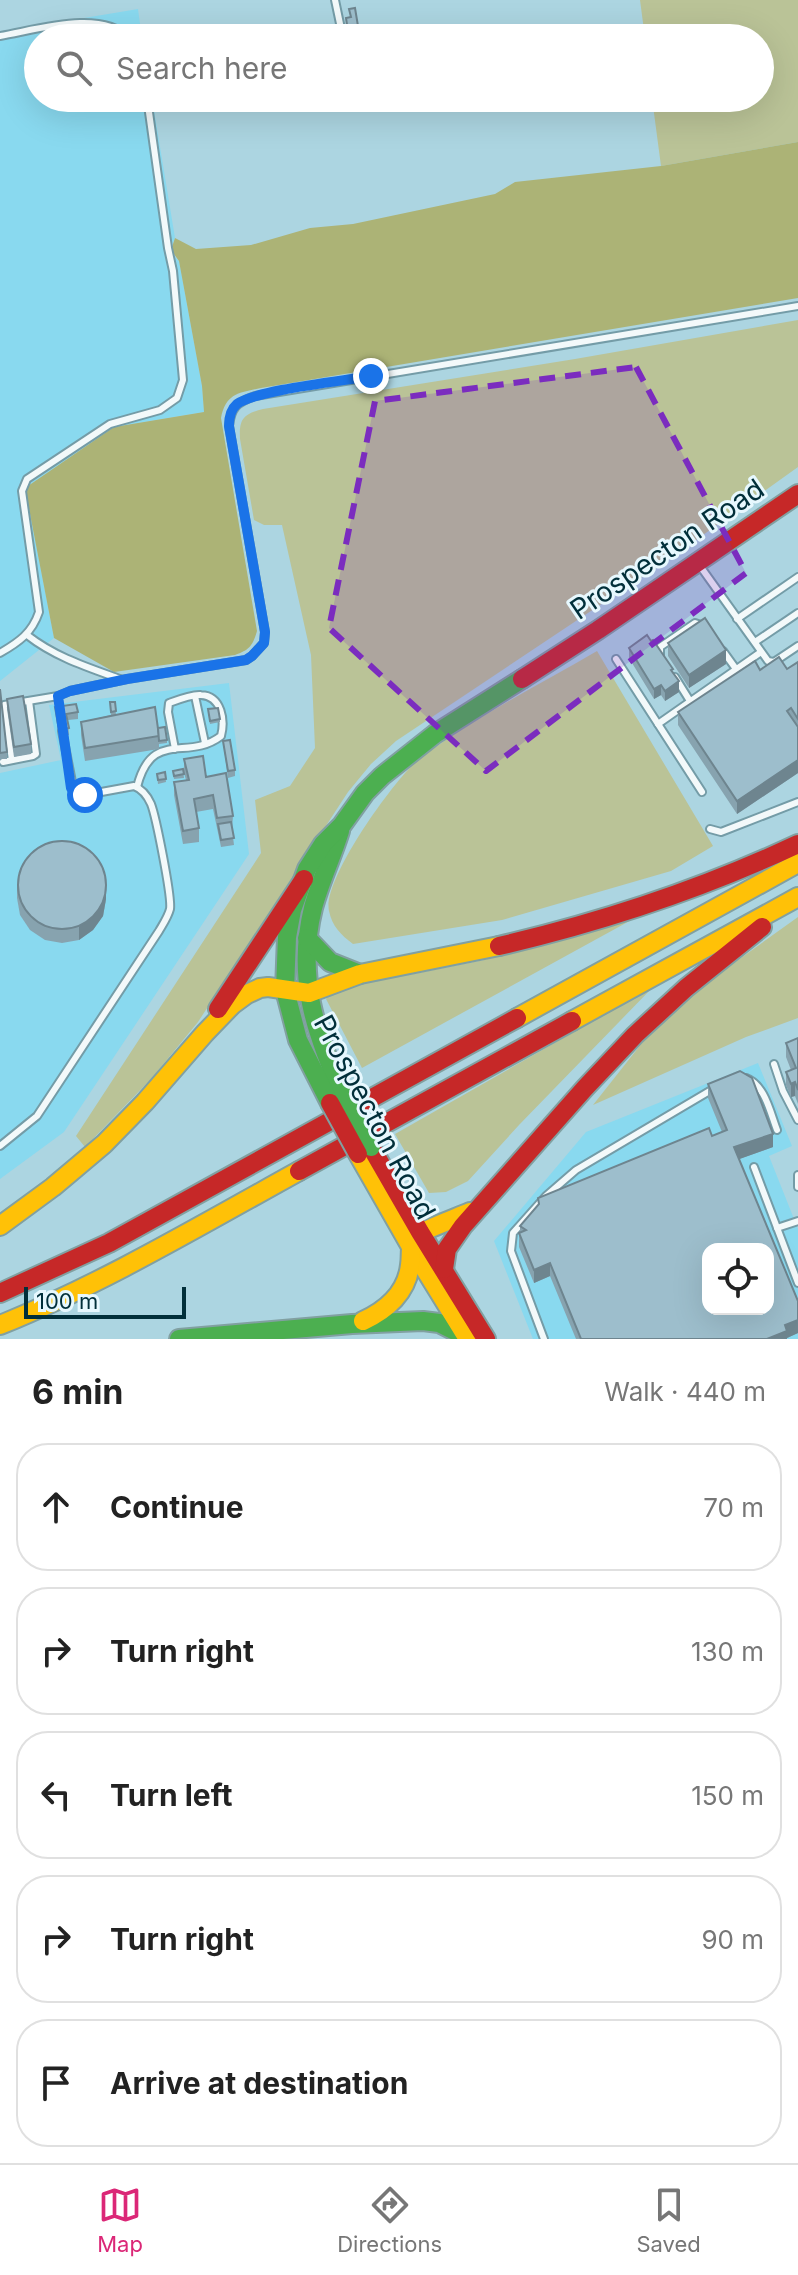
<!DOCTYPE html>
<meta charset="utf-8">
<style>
:root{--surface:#fff;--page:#f2f2f2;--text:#222;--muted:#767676;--line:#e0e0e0;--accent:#db2777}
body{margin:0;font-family:Inter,sans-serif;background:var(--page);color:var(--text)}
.controls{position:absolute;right:24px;bottom:24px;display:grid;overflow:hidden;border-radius:16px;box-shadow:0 8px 32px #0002}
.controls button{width:72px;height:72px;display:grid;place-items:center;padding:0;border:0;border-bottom:2px solid var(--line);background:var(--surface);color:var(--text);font:40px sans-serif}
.scale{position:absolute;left:24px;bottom:20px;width:162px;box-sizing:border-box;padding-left:8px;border:4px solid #012f3a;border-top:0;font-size:22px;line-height:28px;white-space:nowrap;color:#012f3a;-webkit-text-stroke:6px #e7f8fe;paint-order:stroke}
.stop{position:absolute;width:24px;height:24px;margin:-18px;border:6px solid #1a73e8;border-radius:50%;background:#fff}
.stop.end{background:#1a73e8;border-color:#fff;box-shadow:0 2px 8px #0008}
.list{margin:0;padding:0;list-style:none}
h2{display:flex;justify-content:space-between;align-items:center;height:104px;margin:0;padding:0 32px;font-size:34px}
h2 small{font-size:26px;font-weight:400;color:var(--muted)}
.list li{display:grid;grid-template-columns:52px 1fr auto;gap:24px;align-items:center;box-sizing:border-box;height:128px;margin:0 16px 16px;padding:0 16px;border:2px solid var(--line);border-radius:32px}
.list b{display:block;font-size:30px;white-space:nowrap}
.list em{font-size:26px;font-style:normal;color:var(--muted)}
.icon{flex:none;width:44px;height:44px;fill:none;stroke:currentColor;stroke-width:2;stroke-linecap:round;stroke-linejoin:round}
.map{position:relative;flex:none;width:798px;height:1339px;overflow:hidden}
.search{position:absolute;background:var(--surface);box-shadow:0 8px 32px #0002;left:24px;right:24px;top:24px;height:88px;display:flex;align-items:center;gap:20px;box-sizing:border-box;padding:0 28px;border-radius:44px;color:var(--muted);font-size:30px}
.sheet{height:824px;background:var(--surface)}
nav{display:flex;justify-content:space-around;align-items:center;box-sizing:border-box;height:112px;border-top:2px solid var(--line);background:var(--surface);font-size:22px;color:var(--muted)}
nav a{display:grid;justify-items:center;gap:4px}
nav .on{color:var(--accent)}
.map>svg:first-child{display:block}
.built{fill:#89d9ef;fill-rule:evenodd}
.green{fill:#bac397}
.forest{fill:#acb376}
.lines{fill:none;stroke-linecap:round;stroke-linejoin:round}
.lane-casing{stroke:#749ca7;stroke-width:10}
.fast-casing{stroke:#81a0a1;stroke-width:22}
.slow-casing{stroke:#81a0a1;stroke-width:22}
.jam-casing{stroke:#81a0a1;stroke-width:22}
.lane{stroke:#f3f9fa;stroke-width:6}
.fast{stroke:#4caf50;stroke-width:18}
.slow{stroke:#ffc107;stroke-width:18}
.jam{stroke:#c62828;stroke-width:18}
.fast-bridge-casing{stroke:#81a0a1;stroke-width:22;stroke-linecap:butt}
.jam-bridge-casing{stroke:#81a0a1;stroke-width:22;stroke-linecap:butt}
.fast-bridge{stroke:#4caf50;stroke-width:18}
.jam-bridge{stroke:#c62828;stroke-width:18}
.wall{fill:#87a3af}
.shaded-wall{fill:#6e858f}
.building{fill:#9dbecc;stroke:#6e858f;stroke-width:2;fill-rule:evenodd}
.route{stroke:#1a73e8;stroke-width:10}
.marked{fill:#7b2cbf;fill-opacity:0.2;stroke:#7b2cbf;stroke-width:6;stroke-dasharray:16 10;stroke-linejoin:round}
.labels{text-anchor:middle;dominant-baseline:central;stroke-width:6;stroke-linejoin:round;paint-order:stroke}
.street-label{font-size:28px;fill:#012f3a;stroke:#e7f8fe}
</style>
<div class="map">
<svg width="798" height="1339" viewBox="0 0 798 1339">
<rect width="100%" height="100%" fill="#acd5e1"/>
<!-- built -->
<g class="built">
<polygon points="138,9 142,38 38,38 38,98 152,98 175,238 172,245 174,256 179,261 202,386 204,412 114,427 25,488 54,638 0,681 0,32"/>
<polygon points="229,683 249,854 64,1132 0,1179 0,773 61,760 49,705"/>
<path d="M758 1063 792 1146 769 1156 798 1229V1339H533L494 1241 586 1132ZM708 1249H768V1309H708Z"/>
</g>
<!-- green -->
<g class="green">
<polygon points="640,0 798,0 798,142 661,166 652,98 760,98 760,38 645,38"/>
<path d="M798 320V467L675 555 396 741 371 764 348 792 198 1022 151 1079 85 1147 76 1136 261 853 255 800 290 786 315 748 311 655 282 525H264L254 520 240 439C239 419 243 414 263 409L575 359Z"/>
<path d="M597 651 713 846 671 871 502 920 353 944C341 935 332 926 329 911 322 880 394 780 418 760 473 718 537 686 597 651Z"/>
<polygon points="655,907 362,1068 326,999 342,980 408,975 484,960"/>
<polygon points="798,917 798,1018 746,1037 593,1105 642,1043 706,983"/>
<polygon points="653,987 519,1125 468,1181 446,1192 429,1193 395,1134"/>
</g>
<!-- forest -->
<path class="forest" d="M798 142V298L261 388C239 393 226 393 221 418L257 631C253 645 250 650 235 655L114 672 54 638 25 488 114 427 204 412 202 386 179 261 171 250 175 238 196 249 251 245 310 228 353 224 495 194 515 182 661 166Z"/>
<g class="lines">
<defs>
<g id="lane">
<polyline points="335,0 343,38"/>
<path d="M0 36C36 30 101 9 129 38"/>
<polyline points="700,566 768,661 774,662 798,646"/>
<polyline points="737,619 798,577"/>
<path d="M27 635C55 657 87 667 120 679"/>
<polyline points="755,642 798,613"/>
<polyline points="723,651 736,669"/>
<path d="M0 653C19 642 32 633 39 612L22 491 27 479 110 424 160 410 177 398 183 380 173 271 168 248 147 98"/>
<polyline points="660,655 660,647 695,623 704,626"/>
<polyline points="616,659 702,792"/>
<polyline points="675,677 690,701"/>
<polyline points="195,696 205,743"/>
<polyline points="658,724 761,652"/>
<path d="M12 760 4 705 58 696 70 691 127 679 246 660 252 656 264 643 265 632 229 426C231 408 237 402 255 396L798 306"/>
<polyline points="3,762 33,756 36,754 29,701"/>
<path d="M137 787C152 728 187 762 221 736 225 721 222 696 201 695 192 694 177 700 169 703L168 712 175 749"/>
<polyline points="710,829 721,832 798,802"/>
<polyline points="774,1064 783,1091 798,1120"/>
<path d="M746 1078C765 1085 770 1112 777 1130"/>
<path d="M0 1146 37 1116 159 931C163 924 168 917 170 909 172 897 156 817 151 804 147 795 142 789 134 786L85 795 74 792 62 731"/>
<polyline points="754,1167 798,1283"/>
<polyline points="798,1175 798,1187"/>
<polyline points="777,1228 798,1221"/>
<polyline points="544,1339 511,1251 513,1233 546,1196 576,1170 713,1089"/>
</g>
<g id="fast">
<path d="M340 831C332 857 320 882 313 908 296 977 315 1032 343 1095"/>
<polyline points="307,938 330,962 360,974"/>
<polyline points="330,1103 298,1040 285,990 287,937 292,910 307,869 323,844 342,825 365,793 382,776 435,734 522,679"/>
<polyline points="179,1339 352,1324 423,1321 439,1323 467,1337"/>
</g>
<g id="slow">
<polyline points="517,1018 798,863"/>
<polyline points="572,1021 798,897"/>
<polyline points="358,1154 410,1245 468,1339"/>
<polyline points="0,1226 53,1187 104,1144 145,1102 205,1033 232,1005 247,994 260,988 268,987 309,993 360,974 499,946"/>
<path d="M363 1321C387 1310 407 1292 410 1265 412 1252 408 1245 418 1235 423 1230 459 1217 470 1212"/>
<path d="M0 1325C104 1283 201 1225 299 1171"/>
</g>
<g id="jam">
<polyline points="522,679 598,630 798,494"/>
<path d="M499 946C602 922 702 889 798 844"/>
<polyline points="218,1009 304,879"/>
<polyline points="371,1147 420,1232 486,1339"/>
<polyline points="299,1171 572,1021"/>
<polyline points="444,1269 447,1249 463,1226 585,1088 635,1035 686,988 762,927"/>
<polyline points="0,1293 109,1243 517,1018"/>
</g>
</defs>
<!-- lane casing -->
<use href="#lane" class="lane-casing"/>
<!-- fast casing -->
<use href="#fast" class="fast-casing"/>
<!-- slow casing -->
<use href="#slow" class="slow-casing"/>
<!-- jam casing -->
<use href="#jam" class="jam-casing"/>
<!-- lane -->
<use href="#lane" class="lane"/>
<!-- fast -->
<use href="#fast" class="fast"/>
<!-- slow -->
<use href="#slow" class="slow"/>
<!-- jam -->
<use href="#jam" class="jam"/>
<defs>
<polyline id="fast-bridge" points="343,1095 371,1147"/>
<polyline id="jam-bridge" points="330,1103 358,1154"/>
</defs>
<!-- fast-bridge casing -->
<use href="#fast-bridge" class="fast-bridge-casing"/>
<!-- jam-bridge casing -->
<use href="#jam-bridge" class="jam-bridge-casing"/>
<!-- fast-bridge -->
<use href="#fast-bridge" class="fast-bridge"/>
<!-- jam-bridge -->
<use href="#jam-bridge" class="jam-bridge"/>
</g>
<!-- wall -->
<g class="wall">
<polygon points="668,643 726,664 689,688 668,656"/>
<polygon points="629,648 673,673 679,692 665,701 661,695 654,699 629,658"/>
<polygon points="798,662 798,773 737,814 678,725 678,712 760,670 787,669"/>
<polygon points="0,689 7,752 7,759 0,759"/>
<polygon points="7,699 31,744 31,754 14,757 7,709"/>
<polygon points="110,702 115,702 116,715 158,728 167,740 167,743 159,744 159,749 85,761 81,735 81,722 111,715"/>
<polygon points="55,707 78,712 78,719 68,720 69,735 59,736"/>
<polygon points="208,709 220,719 220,722 210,724"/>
<polygon points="223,741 235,770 235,776 228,778"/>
<polygon points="184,759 206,777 233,816 232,829 234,845 221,847 213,809 196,812 199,828 199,842 183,844 174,795 174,782 186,780 184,773"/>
<polygon points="183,769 184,778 174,779 173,771"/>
<polygon points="165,772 166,782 158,784 157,774"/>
<polygon points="17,885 106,899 103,916 93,930 79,940 62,943 45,940 30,930 20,915 17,898"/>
<polygon points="798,1038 798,1104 795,1096 791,1097 786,1085 786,1072 791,1070 786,1057 786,1043"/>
<polygon points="708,1084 773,1147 739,1159 798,1301 798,1333 787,1338 787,1339 576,1339 550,1276 534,1283 519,1247 519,1233 520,1233 520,1226 538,1205 538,1198 722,1132 708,1098"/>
</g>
<!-- shaded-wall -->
<g class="shaded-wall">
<polygon points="726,650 726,664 689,688 689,675"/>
<polygon points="679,681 679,692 665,701 665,691"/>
<polygon points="661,685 661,695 654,699 654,689"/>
<polygon points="798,760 798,773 737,814 737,801"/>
<polygon points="106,885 106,899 103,916 93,930 79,940 79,927"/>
<polygon points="795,1082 795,1096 791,1097 791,1084"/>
<polygon points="773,1134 773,1147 734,1161 734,1147"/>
<polygon points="550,1263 550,1276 534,1283 534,1270"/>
<polygon points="798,1320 798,1333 787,1338 787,1339 767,1339 785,1325"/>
</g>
<!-- building -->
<g class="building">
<polygon points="355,8 360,38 349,38 346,18 351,17 349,9"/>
<polygon points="705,618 726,650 689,675 668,643"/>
<polygon points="647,635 651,641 653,640 673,669 671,670 679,681 665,691 661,685 654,689 629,648"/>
<polygon points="779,657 787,669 798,662 798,719 791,708 787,711 798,727 798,760 737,801 678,712 755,661 760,670"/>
<polygon points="0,689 7,752 0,753"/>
<polygon points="23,696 31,744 14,747 7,699"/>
<polygon points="110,702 115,702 116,711 111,712"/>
<polygon points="76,704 78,712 66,714 69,728 59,730 55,707"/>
<polygon points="155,707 159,736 85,748 81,722"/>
<polygon points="218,708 220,719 210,721 208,709"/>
<polygon points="165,727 167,740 159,741 158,728"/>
<polygon points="230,740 235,770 228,771 223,741"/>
<polygon points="203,756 206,777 226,773 233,816 217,818 213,795 194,799 199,828 183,831 174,782 189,780 184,759"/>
<polygon points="183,769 184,774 174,776 173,771"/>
<polygon points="165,772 166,779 158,780 157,774"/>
<polygon points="231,822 234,838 221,840 218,824"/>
<circle cx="62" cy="885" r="44"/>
<polygon points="798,1038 798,1090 795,1082 791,1084 786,1072 796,1068 786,1043"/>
<path d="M740 1071 752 1078 773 1134 734 1147 798 1301V1320L785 1325 787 1331 767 1339H581L550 1263 534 1270 519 1233 526 1230 520 1226 539 1204 538 1198 709 1128 712 1136 727 1130 708 1084ZM708 1249H768V1309H708Z"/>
</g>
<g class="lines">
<!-- route -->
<path class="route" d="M85 795 77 794 71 788 58 696 70 691 127 679 246 660 252 656 264 643 265 632 229 426C229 418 230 410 237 404 256 390 343 381 371 376"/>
</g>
<!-- marked area -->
<path class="marked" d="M636 367 746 573 486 771 329 628 375 401Z"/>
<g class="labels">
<!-- street labels -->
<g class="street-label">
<text transform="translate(667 549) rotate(-34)">Prospecton Road</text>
<text transform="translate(375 1117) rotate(62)">Prospecton Road</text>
</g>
</g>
</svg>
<div class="controls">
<button><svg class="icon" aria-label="locate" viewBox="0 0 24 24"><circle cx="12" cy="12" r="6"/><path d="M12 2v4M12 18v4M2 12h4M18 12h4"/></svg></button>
</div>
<div class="scale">100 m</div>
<div class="stop" style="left:85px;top:795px"></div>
<div class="stop end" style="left:371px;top:376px"></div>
<div class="search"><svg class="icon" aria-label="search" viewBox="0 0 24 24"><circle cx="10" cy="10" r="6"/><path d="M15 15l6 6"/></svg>Search here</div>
</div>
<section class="sheet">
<h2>6 min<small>Walk · 440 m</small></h2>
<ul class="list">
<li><svg class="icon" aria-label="ahead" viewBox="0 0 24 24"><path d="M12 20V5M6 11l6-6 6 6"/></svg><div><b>Continue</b></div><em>70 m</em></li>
<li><svg class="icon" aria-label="right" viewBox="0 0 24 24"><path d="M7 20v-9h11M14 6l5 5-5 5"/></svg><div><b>Turn right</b></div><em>130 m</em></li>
<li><svg class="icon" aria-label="left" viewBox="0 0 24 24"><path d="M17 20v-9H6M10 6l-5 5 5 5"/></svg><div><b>Turn left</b></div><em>150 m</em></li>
<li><svg class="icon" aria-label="right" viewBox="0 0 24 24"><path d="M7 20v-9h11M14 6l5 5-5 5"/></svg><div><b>Turn right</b></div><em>90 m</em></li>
<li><svg class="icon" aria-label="arrive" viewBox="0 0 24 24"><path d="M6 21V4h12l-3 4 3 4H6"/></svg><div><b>Arrive at destination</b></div></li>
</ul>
</section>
<nav>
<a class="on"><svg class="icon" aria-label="map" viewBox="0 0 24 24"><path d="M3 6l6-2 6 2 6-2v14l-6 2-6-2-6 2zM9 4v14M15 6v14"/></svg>Map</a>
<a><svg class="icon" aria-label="directions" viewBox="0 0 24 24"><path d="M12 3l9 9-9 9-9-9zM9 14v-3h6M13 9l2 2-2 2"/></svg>Directions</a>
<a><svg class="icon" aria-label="saved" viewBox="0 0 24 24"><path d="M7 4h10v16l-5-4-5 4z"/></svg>Saved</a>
</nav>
